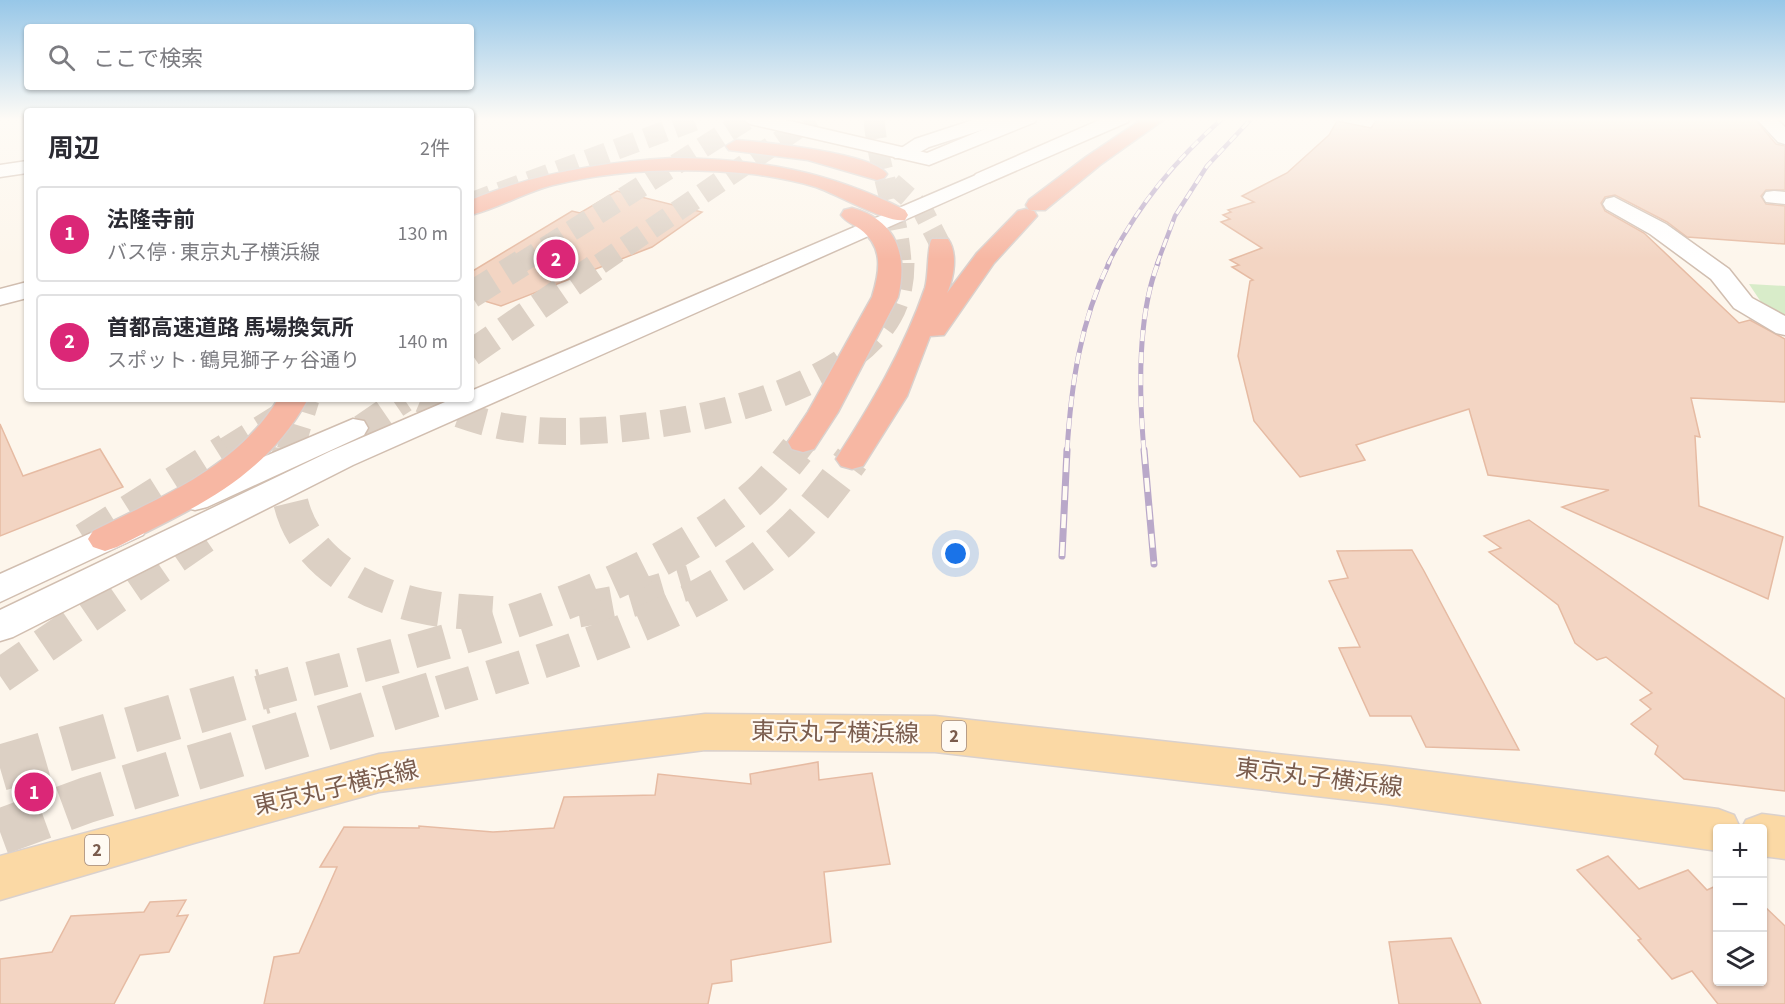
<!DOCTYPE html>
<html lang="ja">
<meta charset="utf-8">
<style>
:root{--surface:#fff;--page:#f7f7f7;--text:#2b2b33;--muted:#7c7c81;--line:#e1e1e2;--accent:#db2777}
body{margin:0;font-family:"Source Sans 3","Noto Sans JP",sans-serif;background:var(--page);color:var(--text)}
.controls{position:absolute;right:18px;bottom:18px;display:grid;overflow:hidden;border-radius:6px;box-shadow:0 2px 4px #0004}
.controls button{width:54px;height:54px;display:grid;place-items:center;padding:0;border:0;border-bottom:2px solid var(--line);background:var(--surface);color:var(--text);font:30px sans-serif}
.you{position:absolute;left:956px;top:554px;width:21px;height:21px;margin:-15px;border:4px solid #fff;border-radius:50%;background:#1a73e8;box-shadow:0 0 0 9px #1a73e833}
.badge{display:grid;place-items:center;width:39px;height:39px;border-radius:50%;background:var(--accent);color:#fff;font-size:20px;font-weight:700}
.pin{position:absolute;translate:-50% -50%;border:3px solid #fff;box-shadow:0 2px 6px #0006}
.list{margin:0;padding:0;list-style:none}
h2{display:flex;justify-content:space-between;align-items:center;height:78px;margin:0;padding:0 24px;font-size:26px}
h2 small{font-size:20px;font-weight:400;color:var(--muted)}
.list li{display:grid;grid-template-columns:39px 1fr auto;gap:18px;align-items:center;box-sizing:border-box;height:96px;margin:0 12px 12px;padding:0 12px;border:2px solid var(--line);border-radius:6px}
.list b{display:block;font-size:22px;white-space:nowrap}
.list p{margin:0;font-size:20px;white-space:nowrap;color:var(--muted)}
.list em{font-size:20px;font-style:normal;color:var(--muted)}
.icon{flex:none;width:33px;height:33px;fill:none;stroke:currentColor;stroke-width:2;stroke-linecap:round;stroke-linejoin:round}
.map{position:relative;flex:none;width:1785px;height:1004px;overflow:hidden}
.search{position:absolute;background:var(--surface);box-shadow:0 2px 4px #0004;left:24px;top:24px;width:450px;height:66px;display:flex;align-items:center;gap:15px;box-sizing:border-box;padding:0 21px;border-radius:6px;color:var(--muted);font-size:22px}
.panel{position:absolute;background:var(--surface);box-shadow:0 2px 4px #0004;left:24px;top:108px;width:450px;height:294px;border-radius:6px}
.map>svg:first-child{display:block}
.green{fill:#d8ecc9}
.building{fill:#f3d5c3;stroke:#e6bba3;stroke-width:1.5}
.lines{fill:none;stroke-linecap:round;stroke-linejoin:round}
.motorway-tunnel-far3{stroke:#dcd0c4;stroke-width:21;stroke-dasharray:21 10;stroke-linecap:butt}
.motorway-tunnel-far2{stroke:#dcd0c4;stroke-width:27;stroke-dasharray:27 14;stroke-linecap:butt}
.motorway-tunnel-far1{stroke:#dcd0c4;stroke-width:35;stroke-dasharray:35 18;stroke-linecap:butt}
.motorway-tunnel{stroke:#dcd0c4;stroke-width:46;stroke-dasharray:46 22;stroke-linecap:butt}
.minor-casing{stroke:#d1beb0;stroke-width:3}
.tertiary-casing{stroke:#d1beb0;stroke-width:3}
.secondary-casing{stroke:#d6c0b0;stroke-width:3}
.primary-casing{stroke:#dad1cd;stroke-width:3}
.motorway-casing{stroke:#dad1cd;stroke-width:3}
.minor{fill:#fff;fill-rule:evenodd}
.tertiary{fill:#fff;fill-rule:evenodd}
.secondary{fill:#fff;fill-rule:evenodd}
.primary{fill:#fbd9a5;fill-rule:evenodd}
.motorway{fill:#f7b7a3;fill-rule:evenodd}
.rail-far2-casing{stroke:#b9a8c9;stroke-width:4.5}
.rail-far1-casing{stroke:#b9a8c9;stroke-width:5}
.rail-casing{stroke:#b9a8c9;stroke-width:7}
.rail-far2{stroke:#fffaf3;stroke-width:3;stroke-dasharray:9;stroke-linecap:butt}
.rail-far1{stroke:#fffaf3;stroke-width:4;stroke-dasharray:11;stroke-linecap:butt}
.rail{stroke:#fffaf3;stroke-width:4.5;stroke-dasharray:14;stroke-linecap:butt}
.labels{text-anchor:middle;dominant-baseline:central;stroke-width:4.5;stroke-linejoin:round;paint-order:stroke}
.shield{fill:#fffaf3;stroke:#a28b7f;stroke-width:1.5}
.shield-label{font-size:18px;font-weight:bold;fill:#7a5c4d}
.near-street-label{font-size:24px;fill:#7a5c4d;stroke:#fffaf3}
</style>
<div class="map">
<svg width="1785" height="1004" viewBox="0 0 1785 1004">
<rect width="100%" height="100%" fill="#fdf6ec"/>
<!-- green -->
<polygon class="green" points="1749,284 1785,286 1785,318 1763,305"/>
<!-- building -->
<g class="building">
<polygon points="1378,118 1754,118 1776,144 1785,146 1785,190 1766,190 1761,196 1766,204 1785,206 1785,244 1687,237 1667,222 1615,195 1605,197 1601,203 1605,211 1644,233 1739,323 1750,320 1785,339 1785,402 1691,398 1700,437 1695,436 1699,506 1783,537 1768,599 1562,507 1609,490 1488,475 1469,409 1356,445 1365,460 1300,477 1254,421 1238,356 1250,281 1253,280 1232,267 1239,265 1230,260 1262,248 1221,222 1230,219 1223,215 1231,212 1228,210 1254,202 1242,196 1287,173 1329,135 1337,121 1371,128"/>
<polygon points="617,191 702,212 652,247 501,306 471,297 471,272 572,211 580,213"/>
<polygon points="0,424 23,476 100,449 123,487 0,536"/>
<polygon points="1529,520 1785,699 1785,791 1684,779 1655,754 1658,746 1631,724 1651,709 1640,700 1652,693 1606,657 1597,660 1575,643 1558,605 1489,552 1501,548 1484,536"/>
<polygon points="1412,550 1424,571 1519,750 1426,747 1411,716 1370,716 1339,648 1360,647 1329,581 1348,578 1337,551"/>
<polygon points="818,762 819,780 872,773 890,864 824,872 831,942 731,960 732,981 712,984 708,1004 264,1004 274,957 299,953 337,867 320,867 344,827 419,828 419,826 493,832 554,828 564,797 655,795 658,774 751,784 750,774"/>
<polygon points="1608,856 1639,889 1688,870 1707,890 1718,885 1718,981 1762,981 1762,904 1785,926 1785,1004 1718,1004 1692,971 1672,979 1638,940 1641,939 1577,870"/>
<polygon points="186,900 177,916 188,915 169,952 140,955 114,1004 0,1004 0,959 52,952 71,916 144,912 150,902"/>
<polygon points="1451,938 1481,1004 1399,1004 1389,942"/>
</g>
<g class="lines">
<!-- motorway-tunnel-far3 -->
<g class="motorway-tunnel-far3">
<path d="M874 118C877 168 899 214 901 264"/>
<polyline points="892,183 922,209 940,244"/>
<polyline points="471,203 701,118"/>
<polyline points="519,264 749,118"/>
<polyline points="600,264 813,118"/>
</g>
<!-- motorway-tunnel-far2 -->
<g class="motorway-tunnel-far2">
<polyline points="471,295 522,263"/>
<polyline points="471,353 602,263"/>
<path d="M421 399C454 413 485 425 521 429 618 441 836 409 889 315 898 300 901 280 901 263"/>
<polyline points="226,451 285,414"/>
<polyline points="290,451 306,399"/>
<polyline points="328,451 404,399"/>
<polyline points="796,451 803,442"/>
</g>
<!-- motorway-tunnel-far1 -->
<g class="motorway-tunnel-far1">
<path d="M290 450C274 538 342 589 421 606 447 612 473 612 499 614"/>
<polyline points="285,481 330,450"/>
<polyline points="85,540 228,450"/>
<polyline points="578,610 627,601 691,582"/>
<polyline points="0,676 217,527"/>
<path d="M259 693C423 646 615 610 751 500 769 486 783 467 797 450"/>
<path d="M440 693C552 659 700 616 787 536 812 513 832 486 852 459"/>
</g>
<!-- motorway-tunnel -->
<g class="motorway-tunnel">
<polyline points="0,768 264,691"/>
<polyline points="0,832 87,800 445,691"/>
</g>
<defs>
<g id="minor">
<polygon points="979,118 1009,118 1007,122 929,147 909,158 895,158 892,154 915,139"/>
<polygon points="1756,118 1776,118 1785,127 1785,144 1778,142"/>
<polygon points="1774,191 1785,192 1785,204 1766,202 1763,197 1766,192"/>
<polygon points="1614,197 1666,224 1729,269 1752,298 1785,316 1785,335 1776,333 1734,308 1711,279 1650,234 1606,209 1603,204 1606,199"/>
<polygon points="27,282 27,298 0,305 0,289"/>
</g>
<g id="tertiary">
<polygon points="27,161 27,173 0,177 0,165"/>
<polygon points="983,172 990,174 993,178 990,182 353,465 13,637 0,641 0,610 331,451 452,399 471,399 471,391"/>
<polygon points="353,419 364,421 368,428 364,435 207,507 195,510 183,507 179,499 183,491"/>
<polygon points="131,515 143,519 148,527 143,535 0,602 0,574"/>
</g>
<g id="secondary">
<polygon points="741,118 777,118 927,153 1011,118 1037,118 1035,122 929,165 750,124"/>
<polygon points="1104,118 1130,118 1128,122 990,182 976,182 973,178 976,174"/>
</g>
<g id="primary">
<polygon points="705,714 935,716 1386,766 1718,809 1734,815 1740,828 1718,828 1718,851 1386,804 935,752 705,750 379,792 194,843 0,900 0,856 379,754"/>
<polygon points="1762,814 1785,817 1785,859 1762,856 1762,828 1742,828 1746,820"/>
</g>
<g id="motorway">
<polygon points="1144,118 1166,118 1100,165 1045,210 1029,210 1026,205 1029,200 1086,157"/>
<path d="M736 140C763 142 873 153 887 174L884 178 877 180 808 160 729 150 726 146Z"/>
<path d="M673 158C759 159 828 171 905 210L908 215 905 220C888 224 837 194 816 187 796 181 774 177 753 174 686 167 618 169 553 185 525 192 499 208 471 215V200C536 173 603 162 673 158Z"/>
<path d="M852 208C897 220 908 256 898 297L838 412 814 449 803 452 792 449 788 442 808 412 872 297C880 271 884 247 860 229 853 224 846 222 841 215L844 210Z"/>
<path d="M1026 209 1034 211 1037 216 994 263 944 335 930 336 907 396 863 466 852 469 841 466 836 459C871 405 904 349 925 288 929 275 927 245 932 239H948C958 253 954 278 947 293L977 253 1018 211Z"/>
<path d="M278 399H308C263 480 195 507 117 547L105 551 93 547 88 539 93 531C161 497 238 467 278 399Z"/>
</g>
</defs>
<!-- minor casing -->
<use href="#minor" class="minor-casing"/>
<!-- tertiary casing -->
<use href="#tertiary" class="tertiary-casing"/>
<!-- secondary casing -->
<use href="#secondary" class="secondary-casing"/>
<!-- primary casing -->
<use href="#primary" class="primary-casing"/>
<!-- motorway casing -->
<use href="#motorway" class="motorway-casing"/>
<!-- minor -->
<use href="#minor" class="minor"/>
<!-- tertiary -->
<use href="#tertiary" class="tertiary"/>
<!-- secondary -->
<use href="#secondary" class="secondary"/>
<!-- primary -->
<use href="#primary" class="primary"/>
<!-- motorway -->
<use href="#motorway" class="motorway"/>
<defs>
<g id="rail-far2">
<path d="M1108 264C1137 206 1175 160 1223 118"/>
<polyline points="1157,264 1175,216 1207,166 1252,118"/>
</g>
<g id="rail-far1">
<path d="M1067 451C1071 386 1080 322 1109 263"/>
<path d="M1144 451C1139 394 1137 317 1158 263"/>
</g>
<g id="rail">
<polyline points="1144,450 1154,564"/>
<polyline points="1062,556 1067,450"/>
</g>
</defs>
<!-- rail-far2 casing -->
<use href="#rail-far2" class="rail-far2-casing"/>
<!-- rail-far1 casing -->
<use href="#rail-far1" class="rail-far1-casing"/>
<!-- rail casing -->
<use href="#rail" class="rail-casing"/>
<!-- rail-far2 -->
<use href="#rail-far2" class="rail-far2"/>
<!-- rail-far1 -->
<use href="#rail-far1" class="rail-far1"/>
<!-- rail -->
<use href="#rail" class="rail"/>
</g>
<!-- sky -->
<linearGradient id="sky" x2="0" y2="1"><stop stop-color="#97c7e8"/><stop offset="0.46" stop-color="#fefbf6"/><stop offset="1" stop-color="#fefbf6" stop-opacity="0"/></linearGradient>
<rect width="1785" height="259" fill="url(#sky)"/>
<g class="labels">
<!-- shield labels -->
<g class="shield">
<rect x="942" y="721" width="24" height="30" rx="4.5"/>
<rect x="85" y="835" width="24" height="30" rx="4.5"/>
</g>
<g class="shield-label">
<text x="954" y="736">2</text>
<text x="97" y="850">2</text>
</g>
<!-- near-street labels -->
<g class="near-street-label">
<text transform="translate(835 733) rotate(1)">東京丸子横浜線</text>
<text transform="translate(1319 778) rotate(7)">東京丸子横浜線</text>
<text transform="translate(336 788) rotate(-13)">東京丸子横浜線</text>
</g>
</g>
</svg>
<div class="controls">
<button>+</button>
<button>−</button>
<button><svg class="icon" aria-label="layers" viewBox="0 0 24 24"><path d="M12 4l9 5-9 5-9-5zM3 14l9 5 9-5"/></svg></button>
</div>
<div class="you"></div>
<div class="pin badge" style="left:34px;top:792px">1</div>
<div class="pin badge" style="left:556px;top:259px">2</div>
<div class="search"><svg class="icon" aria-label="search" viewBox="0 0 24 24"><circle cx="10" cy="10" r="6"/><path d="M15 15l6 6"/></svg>ここで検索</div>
<section class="panel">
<h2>周辺<small>2件</small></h2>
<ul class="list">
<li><span class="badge">1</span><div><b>法隆寺前</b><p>バス停 · 東京丸子横浜線</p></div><em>130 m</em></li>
<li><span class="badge">2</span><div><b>首都高速道路 馬場換気所</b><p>スポット · 鶴見獅子ヶ谷通り</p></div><em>140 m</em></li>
</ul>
</section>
</div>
